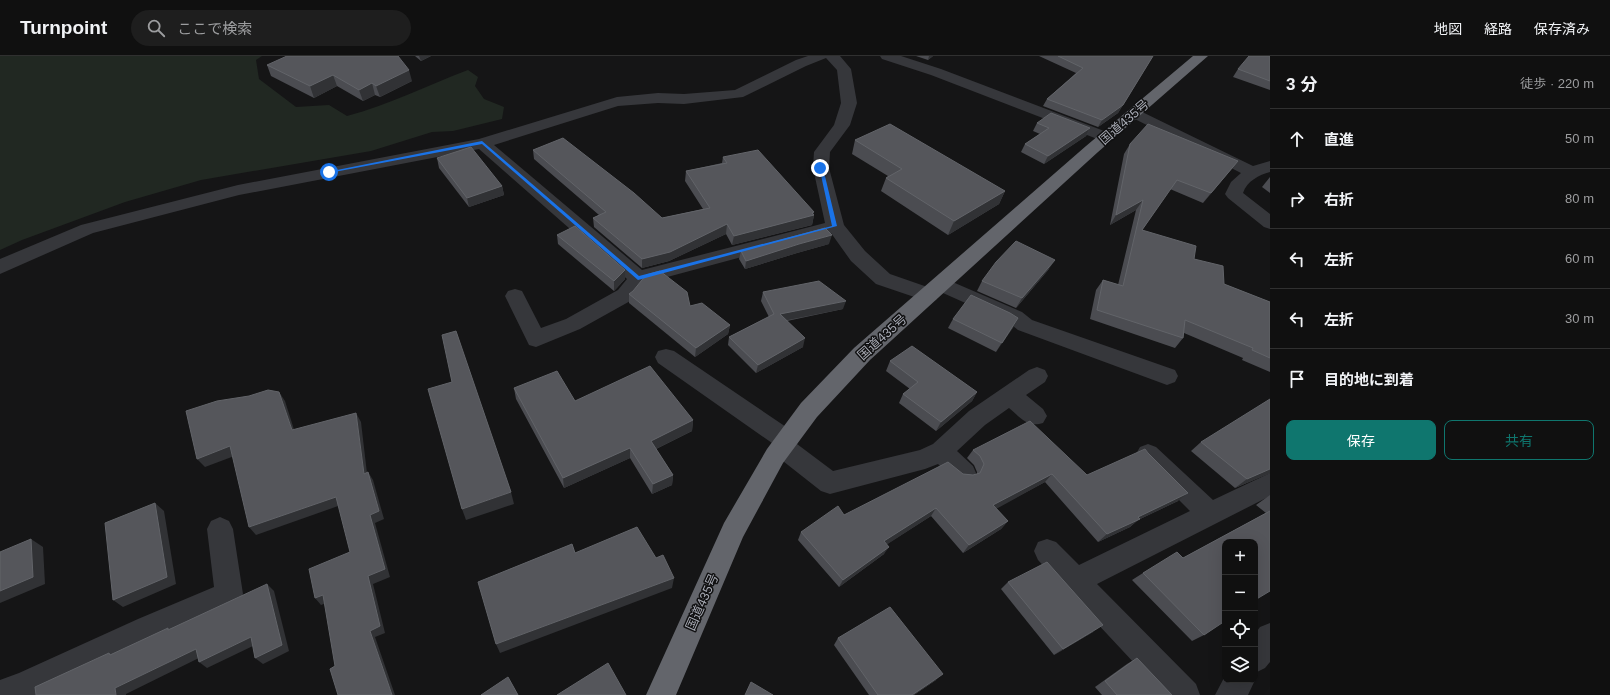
<!DOCTYPE html>
<html lang="ja">
<meta charset="utf-8">
<style>
:root{--surface:#101010;--page:#1e1e1e;--text:#f1f3f6;--muted:#9c9d9f;--line:#303030;--accent:#0f766e}
body{margin:0;font-family:Helvetica,"Noto Sans JP",sans-serif;background:var(--page);color:var(--text)}
.controls{position:absolute;right:12px;bottom:12px;display:grid;overflow:hidden;border-radius:8px;box-shadow:0 4px 16px #0002}
.controls button{width:36px;height:36px;display:grid;place-items:center;padding:0;border:0;border-bottom:1px solid var(--line);background:var(--surface);color:var(--text);font:20px sans-serif}
.stop{position:absolute;width:12px;height:12px;margin:-9px;border:3px solid #1a73e8;border-radius:50%;background:#fff}
.stop.end{background:#1a73e8;border-color:#fff;box-shadow:0 1px 4px #0008}
.list{margin:0;padding:0;list-style:none}
h2{display:flex;justify-content:space-between;align-items:center;height:52px;margin:0;padding:0 16px;font-size:17px}
h2 small{font-size:13px;font-weight:400;color:var(--muted)}
.list li{display:grid;grid-template-columns:26px 1fr auto;gap:12px;align-items:center;box-sizing:border-box;height:60px;padding:0 16px;border-top:1px solid var(--line)}
.list b{display:block;font-size:15px;white-space:nowrap}
.list em{font-size:13px;font-style:normal;color:var(--muted)}
.actions{display:flex;gap:8px;padding:12px 16px}
.actions a{flex:1;padding:9px 0;border:1px solid var(--accent);border-radius:8px;text-align:center;font-size:14px;color:var(--accent)}
.actions .main{background:var(--accent);color:#fff}
.icon{flex:none;width:22px;height:22px;fill:none;stroke:currentColor;stroke-width:2;stroke-linecap:round;stroke-linejoin:round}
.map{position:relative;flex:none;width:1270px;height:639px;overflow:hidden}
header{display:flex;align-items:center;gap:24px;box-sizing:border-box;height:56px;padding:0 20px;background:var(--surface);border-bottom:1px solid var(--line)}
header strong{font-size:19px}
nav{display:flex;gap:22px;margin-inline-start:auto;font-size:14px}
.search{width:280px;height:36px;background:var(--page);display:flex;align-items:center;gap:10px;box-sizing:border-box;padding:0 14px;border-radius:22px;color:var(--muted);font-size:15px}
main{display:flex}
aside{flex:1;background:var(--surface)}
.map>svg:first-child{display:block}
.green{fill:#212822}
.lines{fill:none;stroke-linecap:round;stroke-linejoin:round}
.minor{fill:#36373b;fill-rule:evenodd}
.highway{fill:#63656b;fill-rule:evenodd}
.wall{fill:#4b4c51}
.shaded-wall{fill:#313235}
.building{fill:#55565b;stroke:#626469}
.route{fill:#1a73e8}
.labels{text-anchor:middle;dominant-baseline:central;stroke-width:3;stroke-linejoin:round;paint-order:stroke}
.street-label{font-size:13px;fill:#a8abb5;stroke:#101011}
</style>
<header>
<strong>Turnpoint</strong>
<div class="search"><svg class="icon" aria-label="search" viewBox="0 0 24 24"><circle cx="10" cy="10" r="6"/><path d="M15 15l6 6"/></svg>ここで検索</div>
<nav><a>地図</a><a>経路</a><a>保存済み</a></nav>
</header>
<main>
<div class="map">
<svg width="1270" height="639" viewBox="0 0 1270 639">
<rect width="100%" height="100%" fill="#151516"/>
<!-- green -->
<path class="green" d="M0 0H262L256 4 259 23 296 51 329 49 347 60C389 49 428 29 468 14L478 21 475 30 484 43 504 51 502 63 453 75 432 76 371 95 201 124 125 146 22 184 0 194Z"/>
<g class="lines">
<!-- minor -->
<g class="minor">
<path d="M808 0H840L851 13 857 47 850 69 830 96 829 112 844 169 865 195 890 218 936 234 939 239 936 244 929 246 876 228 851 205 831 177 645 227 632 244 580 273 536 291 529 289 505 240 508 235 515 233 522 235 541 272 566 263 618 234 627 223 479 93 239 139 93 177 0 218V203L81 169 238 129 479 83 617 41 658 37 684 38 735 34 796 4ZM826 2 837 14 841 47 834 69 814 96 813 112 825 167 642 214 494 89 618 50 658 47 684 48 743 41 806 10Z"/>
<polygon points="880,0 901,0 941,13 1112,78 1114,81 1112,84 1106,86 1100,84 931,19 882,3"/>
<path d="M1134 52 1253 110 1270 105V116C1259 119 1247 125 1243 137L1270 158V173L1264 171 1228 142 1225 138 1231 126 1241 117 1129 60 1126 57 1129 54Z"/>
<polygon points="941,221 1022,256 1032,264 1175,314 1178,320 1175,326 1167,329 1018,274 1008,266 934,233 931,228 934,223"/>
<path d="M666 293 674 295 795 377 799 384 797 388 833 415 920 394 933 388 969 355 1029 314 1037 311 1045 314 1048 320 1045 326 1026 339 1043 353 1047 360 1043 367C1027 372 1020 361 1009 352L985 369 957 395 973 410 976 417 973 424C955 431 950 419 938 408L925 413 830 438 821 435 774 398 770 391 772 387 658 307 655 301 658 295Z"/>
<polygon points="1148,388 1156,391 1213,444 1270,417 1270,440 1097,528 1196,628 1200,639 1164,639 1038,504 1034,495 1038,486 1047,483 1056,486 1079,509 1190,455 1140,405 1136,398 1140,391"/>
<polygon points="220,461 229,465 233,473 243,538 239,547 158,583 39,639 0,639 0,624 19,617 138,563 214,531 207,473 211,465"/>
<polygon points="1270,567 1270,606 1265,612 1255,617 1255,578 1260,571"/>
<polygon points="1225,620 1225,624 1255,624 1248,639 1215,639"/>
</g>
<!-- highway -->
<polygon class="highway" points="1193,0 1208,0 1098,96 870,304 817,361 783,407 743,481 676,639 646,639 724,467 767,393 801,347 854,292 1086,90"/>
</g>
<!-- wall -->
<g class="wall">
<polygon points="415,0 431,0 421,5"/>
<polygon points="916,0 933,0 928,4"/>
<polygon points="1039,0 1153,0 1118,57 1098,71 1043,50 1047,43 1076,17"/>
<polygon points="1270,0 1270,34 1233,21 1238,13"/>
<polygon points="267,9 412,25 380,41 375,39 363,45 337,30 314,42 271,20"/>
<polygon points="1037,67 1090,72 1086,80 1044,108 1021,96 1025,88 1040,78 1033,75"/>
<polygon points="855,84 1005,135 999,148 948,179 881,135 886,122 888,120 852,98"/>
<polygon points="1130,88 1238,105 1203,147 1170,133 1142,174 1194,203 1224,228 1270,246 1270,316 1242,304 1243,302 1184,277 1183,282 1175,292 1090,263 1096,234 1103,224 1118,229 1136,154 1110,169 1124,98"/>
<polygon points="533,94 662,162 703,153 685,125 686,115 722,107 723,101 814,156 813,158 814,159 812,169 732,189 726,178 669,205 642,212 594,171 593,162 599,159 534,103"/>
<polygon points="437,102 502,130 504,139 469,151 439,112"/>
<polygon points="1270,121 1270,137 1262,131"/>
<polygon points="557,179 625,223 614,235 558,188"/>
<polygon points="829,188 797,197 745,213 739,203 741,195"/>
<polygon points="1049,213 1016,252 977,235 982,225"/>
<polygon points="763,236 843,253 787,265 803,291 756,317 728,289 729,281 769,261 761,245"/>
<polygon points="629,238 690,250 730,269 728,278 695,301 629,247"/>
<polygon points="1018,262 996,296 948,272 953,263"/>
<polygon points="890,305 977,336 972,345 936,375 899,347 903,338 910,333 886,315"/>
<polygon points="514,332 575,345 693,364 692,375 656,393 673,419 672,429 652,438 630,402 564,432 516,343"/>
<polygon points="1201,386 1270,417 1235,432 1191,395"/>
<polygon points="973,394 1087,419 1178,445 1138,464 1130,471 1098,486 1045,426 996,452 1008,465 1001,473 963,497 931,460 887,488 884,498 839,531 798,484 801,476 844,459 963,418 973,419 977,418 977,416 974,409 967,402"/>
<polygon points="1270,439 1270,535 1255,486 1204,579 1192,585 1132,524 1143,517 1183,502 1266,457 1256,449"/>
<polygon points="1008,526 1093,576 1054,599 1001,533"/>
<polygon points="838,582 936,624 914,639 869,639 834,589"/>
<polygon points="1137,602 1172,639 1102,639 1095,631 1127,608"/>
</g>
<!-- shaded-wall -->
<g class="shaded-wall">
<polygon points="419,0 431,0 421,5"/>
<polygon points="929,0 933,0 928,4"/>
<polygon points="1153,0 1118,57 1098,71 1102,64"/>
<polygon points="409,14 412,25 380,41 376,30"/>
<polygon points="333,19 337,30 314,42 310,30"/>
<polygon points="372,27 375,39 363,45 359,34"/>
<polygon points="1090,72 1086,80 1044,108 1048,100"/>
<polygon points="1238,105 1230,115 1203,147 1211,137"/>
<polygon points="502,130 504,139 469,151 467,142"/>
<polygon points="1005,135 999,148 948,179 954,165"/>
<polygon points="1143,144 1136,154 1110,169 1116,159"/>
<polygon points="814,156 813,160 814,159 812,169 732,189 734,180"/>
<polygon points="727,168 726,178 669,205 642,212 642,203"/>
<polygon points="832,179 829,188 797,197 745,213 746,205 799,188"/>
<polygon points="1055,204 1049,213 1016,252 1022,242"/>
<polygon points="625,214 625,223 614,235 614,225"/>
<polygon points="846,245 843,253 778,266 780,258"/>
<polygon points="1018,262 1013,272 996,296 1002,287"/>
<polygon points="730,269 728,278 695,301 696,292"/>
<polygon points="805,282 803,291 756,317 758,309"/>
<polygon points="279,336 285,345 297,383 292,374"/>
<polygon points="977,336 972,345 936,375 941,366"/>
<polygon points="356,357 361,366 368,426 364,418"/>
<polygon points="693,364 692,375 650,396 651,385"/>
<polygon points="230,390 237,399 205,411 197,403"/>
<polygon points="630,392 630,402 564,432 563,422"/>
<polygon points="1270,413 1270,417 1235,432 1247,423"/>
<polygon points="368,416 373,424 384,463 375,467 390,521 373,528 385,577 375,581 395,639 392,639 370,575 368,520 370,459"/>
<polygon points="1052,418 1045,426 987,458 993,449"/>
<polygon points="673,419 672,429 652,438 653,428"/>
<polygon points="511,436 514,448 466,464 462,453"/>
<polygon points="1188,437 1178,445 1138,464 1130,471 1098,486 1107,478 1138,461"/>
<polygon points="336,441 341,449 256,479 249,471"/>
<polygon points="155,447 164,455 176,528 123,551 113,544"/>
<polygon points="936,452 931,460 880,493 884,485"/>
<polygon points="1008,465 1001,473 963,497 969,489"/>
<polygon points="31,483 43,491 45,528 0,547 0,535"/>
<polygon points="889,491 884,498 839,531 843,524"/>
<polygon points="674,522 672,532 500,597 496,588"/>
<polygon points="267,528 274,535 289,595 263,608 255,602"/>
<polygon points="323,539 329,546 321,549 315,542"/>
<polygon points="1103,569 1093,576 1054,599 1063,593"/>
<polygon points="251,581 259,587 207,612 199,606"/>
<polygon points="196,593 205,599 126,638 126,639 116,639 115,632"/>
<polygon points="943,618 936,624 914,639 912,639"/>
</g>
<!-- building -->
<g class="building">
<polygon points="287,0 398,0 409,14 376,30 372,27 359,34 333,19 310,30 267,9"/>
<polygon points="1058,0 1153,0 1123,49 1102,64 1047,43 1083,12"/>
<polygon points="1249,0 1270,0 1270,25 1238,13"/>
<polygon points="1051,57 1090,72 1048,100 1025,88 1049,72 1037,67"/>
<polygon points="890,68 1005,135 954,165 886,122 902,113 855,84"/>
<polygon points="1148,68 1238,105 1211,137 1177,124 1142,174 1196,190 1194,203 1223,210 1224,228 1270,246 1270,302 1252,294 1253,292 1185,264 1183,282 1097,254 1103,224 1123,230 1143,144 1116,159 1130,88"/>
<polygon points="563,82 634,137 662,162 710,152 686,115 727,107 723,101 758,94 814,156 812,157 814,159 734,180 727,168 670,196 642,203 593,162 606,156 533,94"/>
<polygon points="471,91 502,130 467,142 437,102"/>
<polygon points="575,170 625,214 614,225 557,179"/>
<polygon points="825,172 832,179 799,188 746,205 741,195"/>
<polygon points="1016,185 1055,204 1022,242 982,225 996,206"/>
<polygon points="660,215 687,236 690,250 702,247 730,269 696,292 629,238 633,235 646,219"/>
<polygon points="819,225 846,245 780,258 805,282 758,309 729,281 774,258 763,236"/>
<polygon points="971,239 1010,257 1018,262 1002,287 953,263"/>
<polygon points="456,275 511,436 462,453 428,333 452,326 442,279"/>
<polygon points="912,290 977,336 941,366 903,338 918,326 890,305"/>
<polygon points="650,310 693,364 651,385 673,419 653,428 630,392 563,422 514,332 557,315 575,345"/>
<polygon points="268,334 279,336 292,374 356,357 364,418 368,416 379,455 370,459 385,513 368,520 380,570 370,575 392,639 338,639 330,613 335,610 323,539 315,542 309,513 350,496 336,441 249,471 230,390 197,403 186,355 217,345 249,340"/>
<polygon points="1270,343 1270,413 1247,423 1201,386"/>
<polygon points="1030,365 1087,419 1145,393 1148,397 1188,437 1138,461 1140,463 1107,478 1052,418 993,449 1008,465 969,489 936,452 884,485 889,491 843,524 801,476 838,450 844,459 948,406 963,418 973,419 980,417 984,408 980,400 973,394"/>
<polygon points="155,447 167,521 113,544 105,467"/>
<polygon points="1270,455 1270,535 1255,544 1255,486 1225,486 1225,565 1204,579 1143,517 1177,496 1183,502"/>
<polygon points="637,471 656,502 663,499 674,522 496,588 478,526 572,488 575,497"/>
<polygon points="31,483 33,521 0,535 0,496"/>
<polygon points="1047,506 1103,569 1063,593 1008,526"/>
<polygon points="267,528 282,589 255,602 251,581 199,606 196,593 115,632 116,639 36,639 35,631 109,597 110,599 168,572 168,574"/>
<polygon points="890,551 943,618 912,639 878,639 838,582"/>
<polygon points="1137,602 1172,639 1117,639 1105,625"/>
<polygon points="608,607 626,639 557,639"/>
<polygon points="508,621 518,639 481,639"/>
<polygon points="751,626 773,639 745,639"/>
</g>
<!-- route -->
<polygon class="route" points="482,85 639,220 832,170 819,110 823,112 837,170 638,224 482,88 329,117 327,116"/>
<g class="labels">
<!-- street labels -->
<g class="street-label">
<text transform="translate(1124 66) rotate(-41)">国道435号</text>
<text transform="translate(882 281) rotate(-42)">国道435号</text>
<text transform="translate(702 546) rotate(-66)">国道435号</text>
</g>
</g>
</svg>
<div class="controls">
<button>+</button>
<button>−</button>
<button><svg class="icon" aria-label="locate" viewBox="0 0 24 24"><circle cx="12" cy="12" r="6"/><path d="M12 2v4M12 18v4M2 12h4M18 12h4"/></svg></button>
<button><svg class="icon" aria-label="layers" viewBox="0 0 24 24"><path d="M12 4l9 5-9 5-9-5zM3 14l9 5 9-5"/></svg></button>
</div>
<div class="stop" style="left:329px;top:116px"></div>
<div class="stop end" style="left:820px;top:112px"></div>
</div>
<aside>
<h2>3 分<small>徒歩 · 220 m</small></h2>
<ul class="list">
<li><svg class="icon" aria-label="ahead" viewBox="0 0 24 24"><path d="M12 20V5M6 11l6-6 6 6"/></svg><div><b>直進</b></div><em>50 m</em></li>
<li><svg class="icon" aria-label="right" viewBox="0 0 24 24"><path d="M7 20v-9h11M14 6l5 5-5 5"/></svg><div><b>右折</b></div><em>80 m</em></li>
<li><svg class="icon" aria-label="left" viewBox="0 0 24 24"><path d="M17 20v-9H6M10 6l-5 5 5 5"/></svg><div><b>左折</b></div><em>60 m</em></li>
<li><svg class="icon" aria-label="left" viewBox="0 0 24 24"><path d="M17 20v-9H6M10 6l-5 5 5 5"/></svg><div><b>左折</b></div><em>30 m</em></li>
<li><svg class="icon" aria-label="arrive" viewBox="0 0 24 24"><path d="M6 21V4h12l-3 4 3 4H6"/></svg><div><b>目的地に到着</b></div></li>
</ul>
<div class="actions"><a class="main">保存</a><a>共有</a></div>
</aside>
</main>
